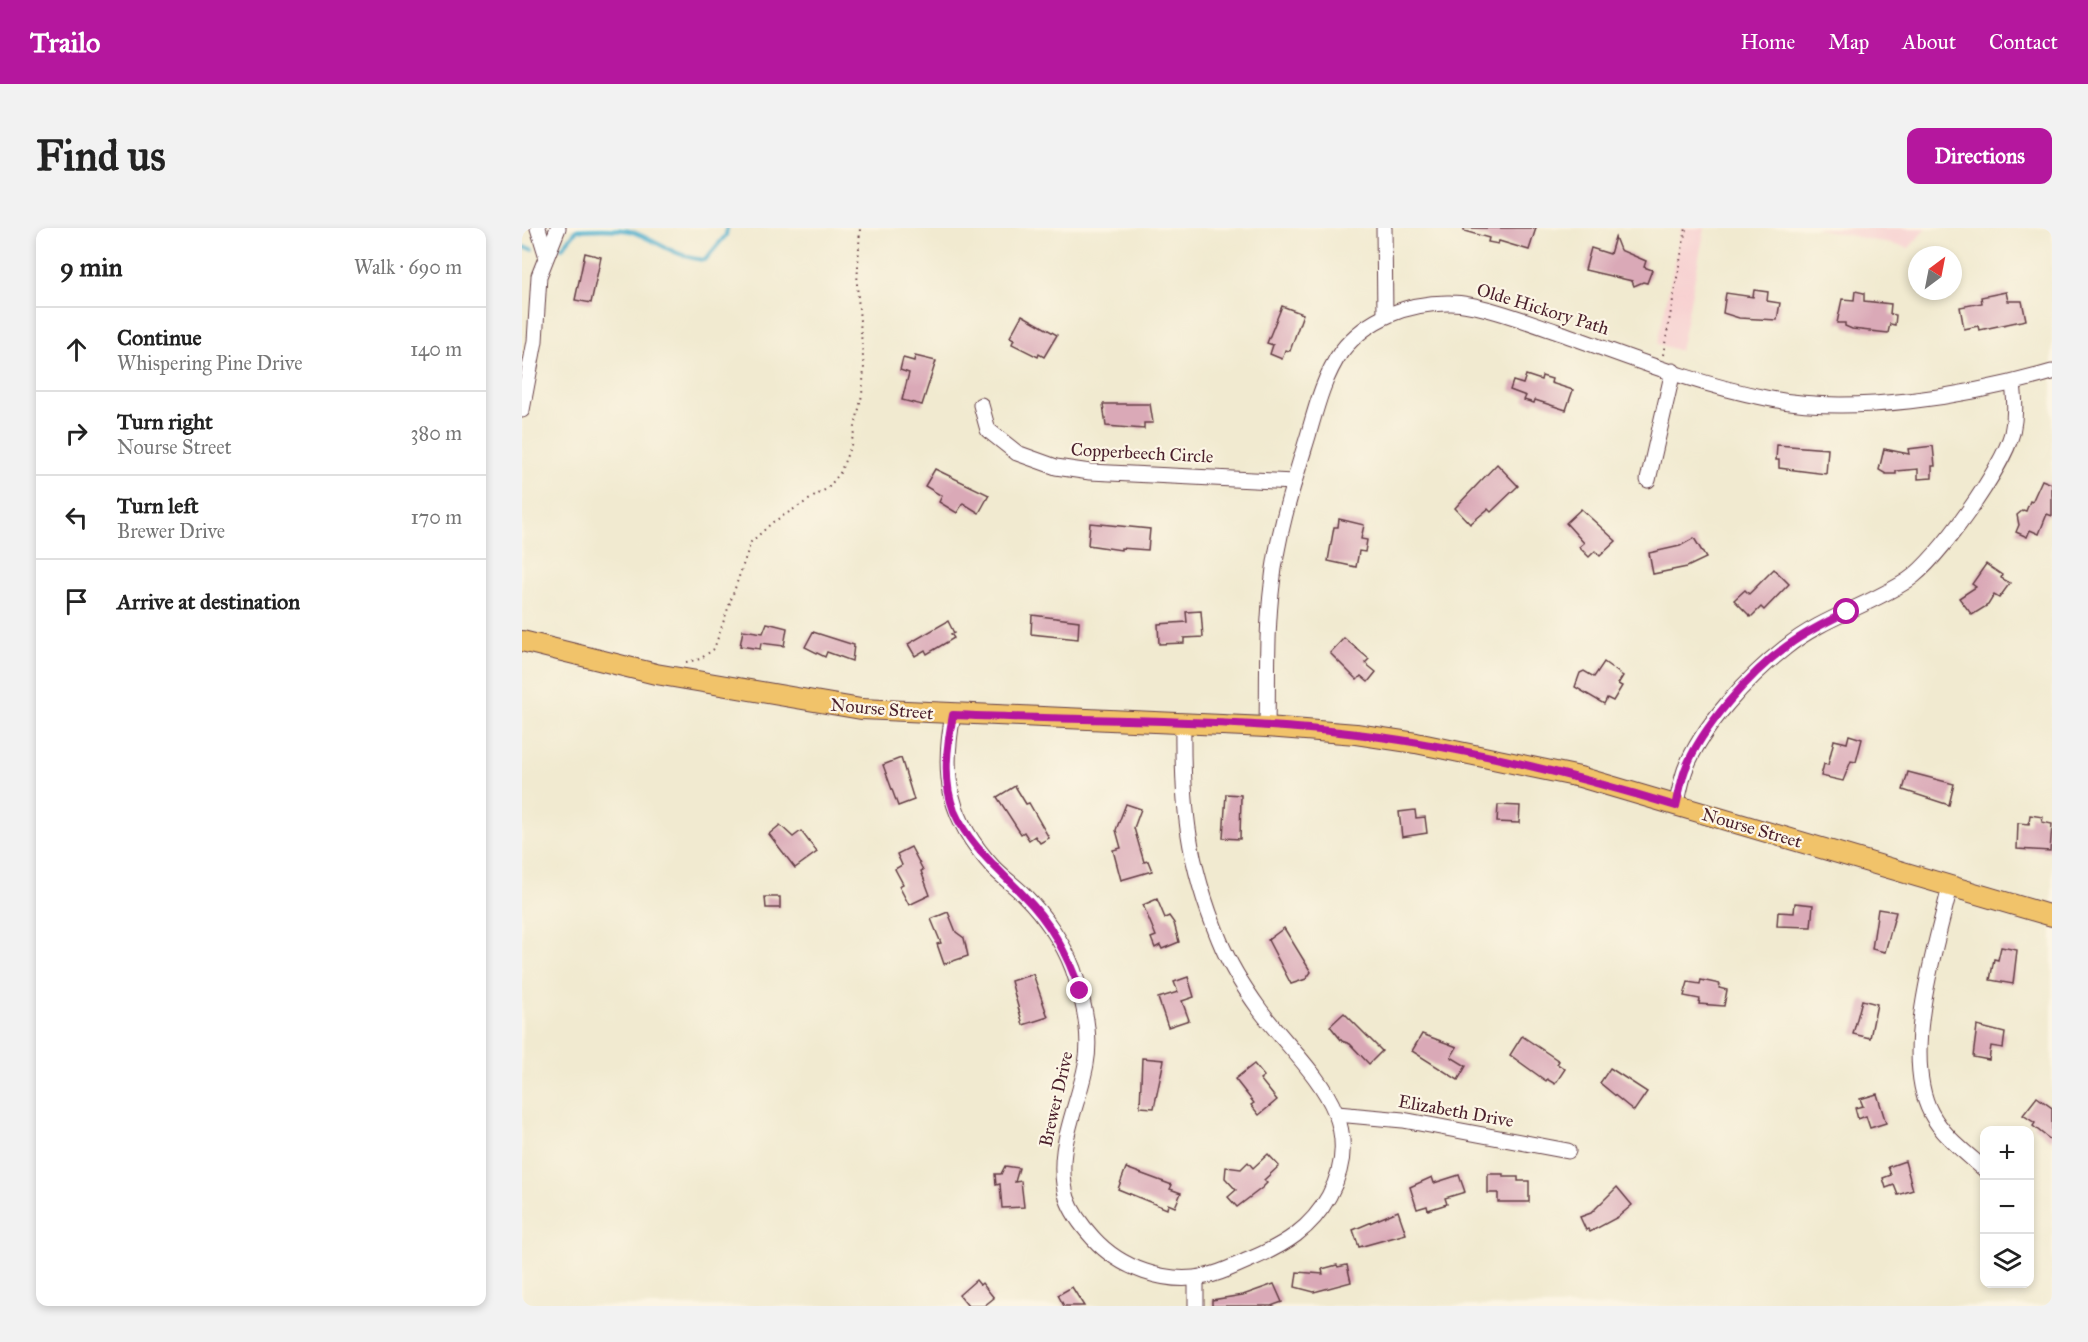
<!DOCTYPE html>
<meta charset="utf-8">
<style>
:root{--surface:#fff;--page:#f2f2f2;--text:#222;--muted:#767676;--line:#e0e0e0;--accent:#b5179e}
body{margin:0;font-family:"IM FELL Great Primer",serif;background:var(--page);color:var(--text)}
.controls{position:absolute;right:18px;bottom:18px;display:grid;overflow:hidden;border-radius:12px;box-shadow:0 3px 9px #0003}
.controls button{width:54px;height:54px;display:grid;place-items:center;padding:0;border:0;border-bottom:2px solid var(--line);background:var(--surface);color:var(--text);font:30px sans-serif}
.compass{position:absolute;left:1386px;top:18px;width:54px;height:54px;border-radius:50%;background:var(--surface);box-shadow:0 3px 9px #0003;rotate:32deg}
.stop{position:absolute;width:18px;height:18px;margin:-14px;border:4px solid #b5179e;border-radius:50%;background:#fff}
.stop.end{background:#b5179e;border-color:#fff;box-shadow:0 2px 6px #0008}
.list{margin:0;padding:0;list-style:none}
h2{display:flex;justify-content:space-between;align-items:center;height:78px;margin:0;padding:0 24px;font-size:26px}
h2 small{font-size:20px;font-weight:400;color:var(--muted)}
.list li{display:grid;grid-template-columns:39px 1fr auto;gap:18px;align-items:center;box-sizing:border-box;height:84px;padding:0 24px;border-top:2px solid var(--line)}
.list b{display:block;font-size:22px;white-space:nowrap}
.list p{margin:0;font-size:20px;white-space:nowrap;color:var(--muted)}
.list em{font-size:20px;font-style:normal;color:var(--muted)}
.icon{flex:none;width:33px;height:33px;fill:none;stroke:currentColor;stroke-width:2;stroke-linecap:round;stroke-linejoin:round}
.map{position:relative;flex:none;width:1530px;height:1078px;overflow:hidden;border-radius:12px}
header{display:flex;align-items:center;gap:36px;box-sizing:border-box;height:84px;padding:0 30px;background:var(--accent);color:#fff}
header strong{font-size:28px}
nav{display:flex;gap:33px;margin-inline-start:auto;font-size:21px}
.intro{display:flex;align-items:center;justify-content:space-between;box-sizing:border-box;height:144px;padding:0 36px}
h1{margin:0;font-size:42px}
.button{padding:15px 27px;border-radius:12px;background:var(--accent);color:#fff;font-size:21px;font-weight:700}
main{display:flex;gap:36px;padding:0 36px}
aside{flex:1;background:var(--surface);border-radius:12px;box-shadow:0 3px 9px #0003}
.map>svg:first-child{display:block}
.built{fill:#f7cfd0}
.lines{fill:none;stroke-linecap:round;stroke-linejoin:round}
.stream{stroke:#4eafcd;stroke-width:4}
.building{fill:#daa9b7}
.minor-casing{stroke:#633d44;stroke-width:17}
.major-casing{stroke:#633d44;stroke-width:22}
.path{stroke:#633d44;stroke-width:2;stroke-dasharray:1.5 4.5;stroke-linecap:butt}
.minor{stroke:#fff;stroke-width:15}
.major{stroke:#f1c36a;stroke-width:20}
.route{stroke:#b5179e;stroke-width:8}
.labels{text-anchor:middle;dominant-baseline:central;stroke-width:4.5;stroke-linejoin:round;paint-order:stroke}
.street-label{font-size:18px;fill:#4a1f2b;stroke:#fcf5e5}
</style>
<header>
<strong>Trailo</strong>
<nav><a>Home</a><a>Map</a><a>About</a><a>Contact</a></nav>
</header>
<div class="intro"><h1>Find us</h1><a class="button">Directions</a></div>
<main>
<aside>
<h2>9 min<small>Walk · 690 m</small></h2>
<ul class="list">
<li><svg class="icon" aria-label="ahead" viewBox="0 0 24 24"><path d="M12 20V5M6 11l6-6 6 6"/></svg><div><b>Continue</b><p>Whispering Pine Drive</p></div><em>140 m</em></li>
<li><svg class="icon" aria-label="right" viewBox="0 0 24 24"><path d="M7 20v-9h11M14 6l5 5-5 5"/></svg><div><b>Turn right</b><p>Nourse Street</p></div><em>380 m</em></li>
<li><svg class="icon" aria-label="left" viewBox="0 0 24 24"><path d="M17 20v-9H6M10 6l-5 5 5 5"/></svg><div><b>Turn left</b><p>Brewer Drive</p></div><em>170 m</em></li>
<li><svg class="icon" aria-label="arrive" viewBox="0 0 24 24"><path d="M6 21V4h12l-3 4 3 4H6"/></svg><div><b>Arrive at destination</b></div></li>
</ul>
</aside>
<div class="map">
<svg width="1530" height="1078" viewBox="0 0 1530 1078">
<rect width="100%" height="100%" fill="#fcf5e5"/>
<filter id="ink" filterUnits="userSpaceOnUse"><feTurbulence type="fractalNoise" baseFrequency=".0167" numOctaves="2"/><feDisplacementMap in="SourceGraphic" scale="12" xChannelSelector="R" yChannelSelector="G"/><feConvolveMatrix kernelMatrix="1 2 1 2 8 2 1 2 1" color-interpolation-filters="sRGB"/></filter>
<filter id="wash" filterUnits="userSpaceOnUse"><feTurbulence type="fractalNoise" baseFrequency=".008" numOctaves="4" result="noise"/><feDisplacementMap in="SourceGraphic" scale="24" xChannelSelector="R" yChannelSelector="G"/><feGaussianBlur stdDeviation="1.35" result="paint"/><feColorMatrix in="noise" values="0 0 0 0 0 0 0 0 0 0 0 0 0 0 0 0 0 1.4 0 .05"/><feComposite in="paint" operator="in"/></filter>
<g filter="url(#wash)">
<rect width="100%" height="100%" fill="#f1ead0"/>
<!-- built -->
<g class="built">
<polygon points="1159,0 1183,0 1158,123 1136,116"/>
<polygon points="1293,0 1404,0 1387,20"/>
</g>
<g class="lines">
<!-- stream -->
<g class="stream">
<polyline points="0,19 10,21"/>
<path d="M40 20 55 2C72 1 91 0 108 3 134 12 155 30 183 32L204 7 205 0"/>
</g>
</g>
<g id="blocks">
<!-- building -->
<g class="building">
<polygon points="942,0 1014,0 1007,22 977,13 976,16 966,14 967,10 942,3"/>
<polygon points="1093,9 1098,22 1124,33 1122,39 1130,42 1125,55 1121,54 1112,58 1110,53 1063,42 1069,20 1088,26"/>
<polygon points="63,25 79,29 69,75 53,72"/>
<polygon points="1232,62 1246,64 1245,73 1258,75 1255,92 1217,90 1201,85 1204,65 1231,69"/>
<polygon points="1333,63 1342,65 1342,73 1369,76 1368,86 1374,87 1373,97 1368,96 1366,105 1330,101 1323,98 1323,95 1315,95 1320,71 1332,72"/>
<polygon points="1484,64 1486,73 1500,73 1504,92 1457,102 1456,98 1442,101 1438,79 1460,75 1459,69"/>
<polygon points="760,78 781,86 768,123 763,122 760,131 748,126 751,117 745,115"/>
<polygon points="500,87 535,107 522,129 517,126 516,129 490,116 492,111 488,109"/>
<polygon points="393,128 414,133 400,177 380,172 387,145 378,142 381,130 392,133"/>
<polygon points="1004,147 1019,152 1020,148 1030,151 1029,155 1051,162 1044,182 1013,172 1012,175 1002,172 1004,168 988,162 991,153 1001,156"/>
<polygon points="581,176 628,176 631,195 622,195 622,201 584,198"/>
<polygon points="1255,217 1306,221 1304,246 1257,240 1257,232 1254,232"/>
<polygon points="1411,218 1413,238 1410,238 1410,250 1396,251 1396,241 1374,243 1374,246 1364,246 1357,242 1362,221 1387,226 1386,221"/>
<polygon points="975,236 996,258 969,284 966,281 948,296 933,280"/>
<polygon points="413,241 467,267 457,285 441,275 435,285 417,274 420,268 403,258"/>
<polygon points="1520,252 1530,256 1530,288 1525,286 1517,306 1508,302 1505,309 1494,304 1497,297 1495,287 1501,282 1504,283 1508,273 1510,274"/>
<polygon points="1059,281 1094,313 1078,328 1073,323 1067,329 1057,319 1062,315 1044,295"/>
<polygon points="817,291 842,297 839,311 845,312 843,324 837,323 834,339 806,333 812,299 816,299"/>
<polygon points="568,295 628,301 626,322 599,320 599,322 566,317"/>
<polygon points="1172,310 1184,330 1165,339 1131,346 1127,325 1158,318"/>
<polygon points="1464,336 1480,347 1479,350 1488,355 1477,370 1472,367 1466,377 1450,387 1437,370 1454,359 1450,356"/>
<polygon points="1252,341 1267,356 1242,382 1239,379 1229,389 1212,372 1223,362 1227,366"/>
<polygon points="679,383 681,409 662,410 662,415 637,416 636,396 665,394 664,384"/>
<polygon points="510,387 557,393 556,411 509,406"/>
<polygon points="426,393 432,405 429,406 432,410 405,426 403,422 393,428 386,416"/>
<polygon points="245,395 265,400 262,418 239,415 238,421 218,418 221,402 241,405"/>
<polygon points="291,404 332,417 330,433 305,424 303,429 283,419"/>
<polygon points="822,410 847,431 843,435 854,444 846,454 839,448 835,452 808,425"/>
<polygon points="1082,434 1101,448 1096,456 1100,458 1091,473 1085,470 1082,476 1053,459 1058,445 1062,443 1072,449"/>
<polygon points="1327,507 1340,511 1334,534 1329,533 1321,553 1299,548 1302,536 1306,537 1312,512 1325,515"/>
<polygon points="379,530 392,572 376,578 361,537"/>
<polygon points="1386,544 1432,556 1427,577 1381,562"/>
<polygon points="493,558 504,576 507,575 527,610 518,615 513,608 507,612 502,604 499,606 475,569"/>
<polygon points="704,566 719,567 718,611 701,610"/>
<polygon points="604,576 619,581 612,600 622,634 626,633 630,643 599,652 591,622 599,620 594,602"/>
<polygon points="976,577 998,578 997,595 975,594"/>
<polygon points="893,582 894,590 903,589 905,605 880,609 877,584"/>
<polygon points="1508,587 1521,589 1520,594 1530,596 1528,623 1495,621 1496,595 1507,596"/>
<polygon points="258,597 271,609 279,603 295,624 273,640 247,606"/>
<polygon points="389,619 401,642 399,643 408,667 387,677 377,658 381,656 373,641 380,637 375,626"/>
<polygon points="243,669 258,669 258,680 244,680"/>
<polygon points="635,671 643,690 647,688 652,695 657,714 640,721 638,717 633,720 629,710 634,708 621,677"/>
<polygon points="1273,675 1291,677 1289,699 1255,698 1256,684 1272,685"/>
<polygon points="1356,681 1374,684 1363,724 1350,721"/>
<polygon points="426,684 434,704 442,710 446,728 422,736 415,716 419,715 409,691"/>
<polygon points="762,700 789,744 784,751 769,756 746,712"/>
<polygon points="1479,719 1495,722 1491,756 1468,752 1472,731 1476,732"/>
<polygon points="511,746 526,789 501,797 489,753"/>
<polygon points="666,749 672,769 660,773 667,792 646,799 636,770 656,764 652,754"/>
<polygon points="1179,752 1198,756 1197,760 1205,762 1202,778 1177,776 1178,771 1162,768 1166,754 1178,756"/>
<polygon points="1340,772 1355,776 1348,810 1331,806"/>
<polygon points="822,785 860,823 847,836 828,816 820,813 808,798"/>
<polygon points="1455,798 1483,805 1481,820 1469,818 1467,832 1451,829"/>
<polygon points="900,806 935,819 929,829 944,838 936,852 890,823"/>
<polygon points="1000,808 1037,833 1035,836 1043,841 1033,856 1025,851 1024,853 988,827"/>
<polygon points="620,830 642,832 632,880 618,879"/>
<polygon points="732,836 742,848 738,851 755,872 737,887 729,877 732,875 713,851"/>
<polygon points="1088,840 1125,864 1112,883 1078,855"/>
<polygon points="1355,866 1364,895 1348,900 1344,888 1336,891 1333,880 1341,878 1338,871"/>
<polygon points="1515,869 1530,880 1530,913 1511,898 1513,895 1501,887"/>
<polygon points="746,926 757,938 742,952 745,955 740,960 715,979 706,969 714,962 703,950 704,939 719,941 726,934 731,940"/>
<polygon points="1383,933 1391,962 1376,967 1372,957 1364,960 1361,950 1369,947 1366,939"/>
<polygon points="483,938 497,940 493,954 499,953 502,979 480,980 478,956 474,957 473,946 479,946"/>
<polygon points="604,940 650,957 648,961 659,965 653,979 646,976 645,981 596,961"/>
<polygon points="966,946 981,946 981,949 996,949 996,953 1007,953 1007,974 976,974 976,965 966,965"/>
<polygon points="937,947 943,964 923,970 925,976 906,982 905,978 895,981 888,959 910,949 912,955"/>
<polygon points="1095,959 1110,977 1096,989 1068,1004 1066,1001 1064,1002 1058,989 1069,985"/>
<polygon points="876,983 884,1006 837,1019 831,1002"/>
<polygon points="815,1037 816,1039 825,1037 829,1054 792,1064 773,1059 775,1044 801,1046 800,1041"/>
<polygon points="454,1052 458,1057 460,1055 472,1070 462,1078 446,1078 437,1067"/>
<polygon points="752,1056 760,1074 749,1078 690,1078 690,1072 721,1067"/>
<polygon points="550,1059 562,1078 542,1078 536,1067"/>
</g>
</g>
</g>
<g filter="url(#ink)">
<use href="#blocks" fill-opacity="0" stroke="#633d44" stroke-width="1.5"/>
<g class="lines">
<defs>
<g id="minor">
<polyline points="16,0 24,26"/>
<polyline points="862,0 863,87"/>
<polyline points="459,177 466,202 495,225 534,239 568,244 772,254"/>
<polyline points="0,182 13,113 17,48 36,0"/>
<polyline points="1126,252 1151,143"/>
<path d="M431 487C419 549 427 591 471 639 480 649 492 657 502 667 522 687 541 714 551 741 561 770 570 805 564 836 556 881 531 922 545 970 550 985 561 999 571 1010 598 1040 644 1057 684 1048 700 1045 714 1037 729 1031 762 1017 789 1001 807 968 850 888 780 839 738 782 722 760 707 736 697 711 665 633 660 578 661 495"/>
<path d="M745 499C746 452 744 404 750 357 755 306 771 257 786 208 794 180 802 148 819 124 845 90 887 74 929 75 956 75 1007 94 1033 103 1102 127 1172 156 1244 170 1330 188 1447 168 1530 144"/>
<path d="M1154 578C1157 566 1159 554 1163 542 1179 499 1227 448 1263 420 1299 390 1347 378 1386 352 1416 332 1481 240 1490 205 1494 187 1493 173 1491 155"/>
<path d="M1428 659C1413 721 1379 827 1409 885 1421 908 1443 924 1462 941"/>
<polyline points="815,886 881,892 1046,923"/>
<polyline points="674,1050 674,1078"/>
</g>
<polyline id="major" points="0,413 134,446 339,481 745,499 834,506 894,515 1058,549 1530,688"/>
</defs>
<!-- minor casing -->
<use href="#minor" class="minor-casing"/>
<!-- major casing -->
<use href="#major" class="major-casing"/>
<!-- path -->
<g class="path">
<polyline points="1141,127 1164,0"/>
<polyline points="164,434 178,431 192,421 229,314 251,294 306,260 318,245 329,217 340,167 342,141 335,57 338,0"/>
</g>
<!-- minor -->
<use href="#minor" class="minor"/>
<!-- major -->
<use href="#major" class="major"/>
</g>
</g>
<g class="lines" filter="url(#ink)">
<!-- route -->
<path class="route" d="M558 763C546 727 529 695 502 668 477 641 447 618 432 583 420 552 425 518 431 487 565 493 702 490 835 506 943 519 1050 546 1154 578 1157 566 1159 553 1163 542 1179 500 1229 444 1265 418 1284 404 1304 394 1325 384"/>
</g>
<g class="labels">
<!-- street labels -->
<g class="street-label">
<text transform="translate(1021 81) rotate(17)">Olde Hickory Path</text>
<text transform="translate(620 225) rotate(3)">Copperbeech Circle</text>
<text transform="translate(360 481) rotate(5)">Nourse Street</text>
<text transform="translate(1230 600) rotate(16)">Nourse Street</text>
<text transform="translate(534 871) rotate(-77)">Brewer Drive</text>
<text transform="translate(934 883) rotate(10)">Elizabeth Drive</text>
</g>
</g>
</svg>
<div class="controls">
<button>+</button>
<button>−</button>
<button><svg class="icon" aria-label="layers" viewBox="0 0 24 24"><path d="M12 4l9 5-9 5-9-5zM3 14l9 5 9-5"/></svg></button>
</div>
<svg class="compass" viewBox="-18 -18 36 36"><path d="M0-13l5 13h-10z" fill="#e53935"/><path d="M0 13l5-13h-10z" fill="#767676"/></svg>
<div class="stop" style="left:1325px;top:384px"></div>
<div class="stop end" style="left:558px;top:763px"></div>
</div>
</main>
